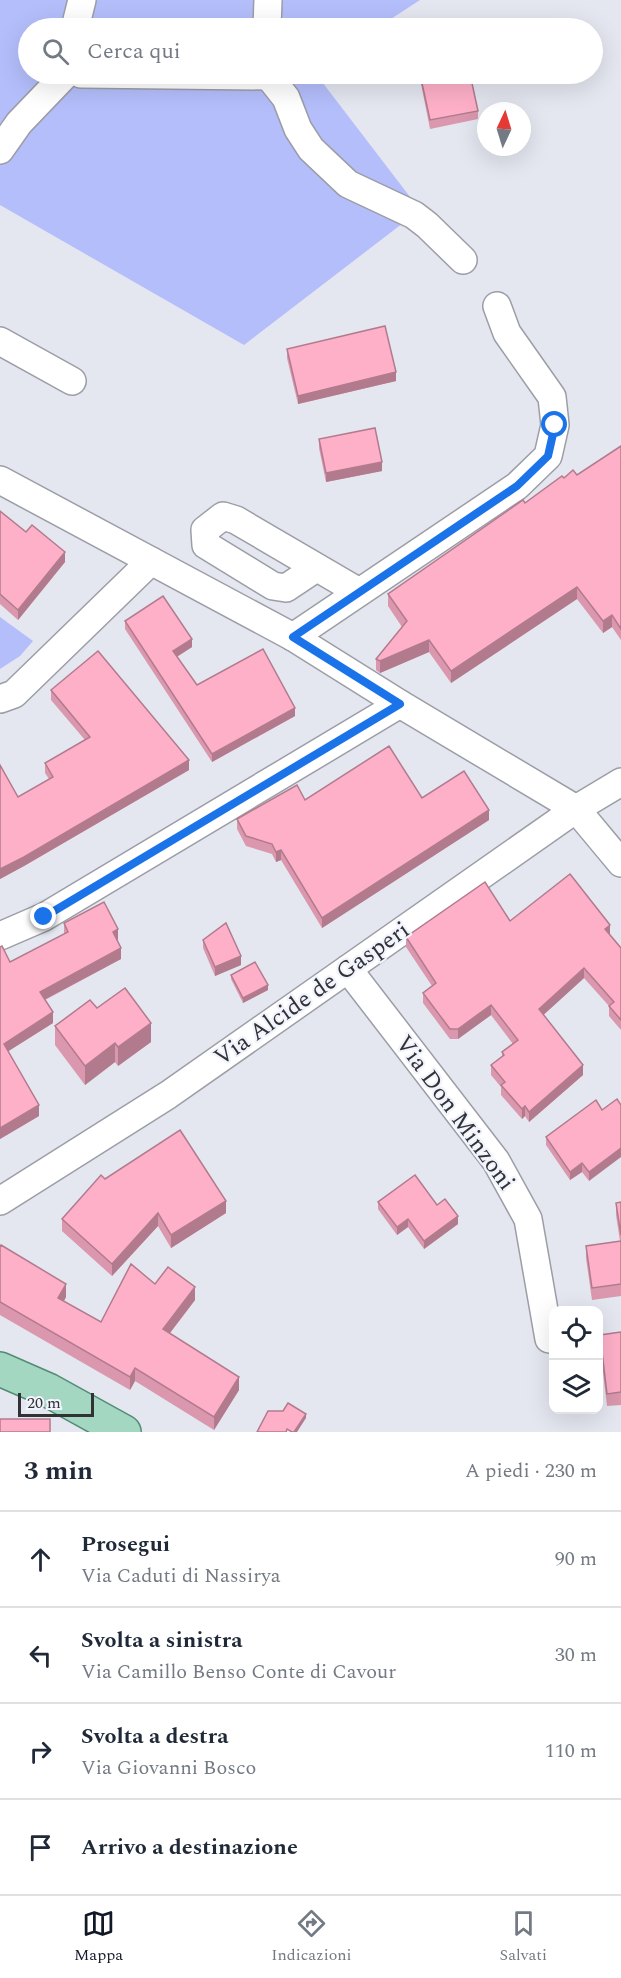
<!DOCTYPE html>
<html lang="it">
<meta charset="utf-8">
<style>
:root{--surface:#fff;--page:#f2f2f3;--text:#1f2937;--muted:#747a83;--line:#e0e1e3;--accent:#111827}
body{margin:0;font-family:Spectral,serif;background:var(--page);color:var(--text)}
.controls{position:absolute;right:18px;bottom:18px;display:grid;overflow:hidden;border-radius:12px;box-shadow:0 6px 24px #0002}
.controls button{width:54px;height:54px;display:grid;place-items:center;padding:0;border:0;border-bottom:2px solid var(--line);background:var(--surface);color:var(--text);font:30px sans-serif}
.compass{position:absolute;left:477px;top:102px;width:54px;height:54px;border-radius:50%;background:var(--surface);box-shadow:0 6px 24px #0002;rotate:4deg}
.scale{position:absolute;left:18px;bottom:15px;width:76px;box-sizing:border-box;padding-left:6px;border:3px solid #313235;border-top:0;font-size:16px;line-height:21px;white-space:nowrap;color:#313235;-webkit-text-stroke:4px #f1f3fd;paint-order:stroke}
.stop{position:absolute;width:18px;height:18px;margin:-14px;border:4px solid #1a73e8;border-radius:50%;background:#fff}
.stop.end{background:#1a73e8;border-color:#fff;box-shadow:0 2px 6px #0008}
.list{margin:0;padding:0;list-style:none}
h2{display:flex;justify-content:space-between;align-items:center;height:78px;margin:0;padding:0 24px;font-size:26px}
h2 small{font-size:20px;font-weight:400;color:var(--muted)}
.list li{display:grid;grid-template-columns:39px 1fr auto;gap:18px;align-items:center;box-sizing:border-box;height:96px;padding:0 24px;border-top:2px solid var(--line)}
.list b{display:block;font-size:22px;white-space:nowrap}
.list p{margin:0;font-size:20px;white-space:nowrap;color:var(--muted)}
.list em{font-size:20px;font-style:normal;color:var(--muted)}
.icon{flex:none;width:33px;height:33px;fill:none;stroke:currentColor;stroke-width:2;stroke-linecap:round;stroke-linejoin:round}
.map{position:relative;flex:none;width:621px;height:1432px;overflow:hidden}
.search{position:absolute;background:var(--surface);box-shadow:0 6px 24px #0002;left:18px;right:18px;top:18px;height:66px;display:flex;align-items:center;gap:15px;box-sizing:border-box;padding:0 21px;border-radius:33px;color:var(--muted);font-size:22px}
.sheet{height:462px;background:var(--surface)}
nav{display:flex;justify-content:space-around;align-items:center;box-sizing:border-box;height:84px;border-top:2px solid var(--line);background:var(--surface);font-size:16px;color:var(--muted)}
nav a{display:grid;justify-items:center;gap:3px}
nav .on{color:var(--accent)}
.map>svg:first-child{display:block}
.green{fill:#b4befb}
.lines{fill:none;stroke-linecap:round;stroke-linejoin:round}
.minor-casing{stroke:#9c9ea7;stroke-width:30}
.major-casing{stroke:#538c75;stroke-width:36}
.minor{stroke:#fff;stroke-width:27}
.major{stroke:#a3d7c1;stroke-width:33}
.wall{fill:#da97ad}
.shaded-wall{fill:#b27b8d}
.building{fill:#feb0c9;stroke:#b27b8d;stroke-width:1.5}
.route{stroke:#1a73e8;stroke-width:8}
.labels{text-anchor:middle;dominant-baseline:central;stroke-width:4.5;stroke-linejoin:round;paint-order:stroke}
.street-label{font-size:24px;fill:#313235;stroke:#f1f3fd}
</style>
<div class="map">
<svg width="621" height="1432" viewBox="0 0 621 1432">
<rect width="100%" height="100%" fill="#e4e6f0"/>
<!-- green -->
<g class="green">
<polygon points="0,0 420,0 377,28 28,28 28,74 316,74 420,210 244,345 0,205"/>
<polygon points="0,617 33,641 20,656 0,669"/>
</g>
<g class="lines">
<defs>
<g id="minor">
<polyline points="75,28 82,0"/>
<polyline points="267,28 268,0"/>
<polyline points="81,74 267,76"/>
<polyline points="267,74 286,98 298,129 311,149 348,184 414,215 427,225 463,260"/>
<polyline points="0,150 19,123 66,74"/>
<polyline points="0,341 72,381"/>
<polyline points="0,480 293,637 400,704 576,809 621,863"/>
<polyline points="316,568 286,588 273,586 206,545 205,530 223,516 236,520 359,592"/>
<polyline points="293,637 517,486 548,456 555,425 552,397 507,333 497,306"/>
<polyline points="0,699 14,694 151,561"/>
<polyline points="0,936 44,917 400,704"/>
<polyline points="348,969 496,1161 528,1219 549,1339"/>
<polyline points="0,1201 168,1095 576,809 621,782"/>
</g>
<polyline id="major" points="0,1369 48,1390 124,1432"/>
</defs>
<!-- minor casing -->
<use href="#minor" class="minor-casing"/>
<!-- major casing -->
<use href="#major" class="major-casing"/>
<!-- minor -->
<use href="#minor" class="minor"/>
<!-- major -->
<use href="#major" class="major"/>
</g>
<!-- wall -->
<g class="wall">
<polygon points="419,74 470,74 478,111 478,119 430,129"/>
<polygon points="287,349 396,381 298,404 287,358"/>
<polygon points="319,439 382,471 326,482 319,448"/>
<polygon points="621,446 621,640 612,627 603,633 577,599 451,683 429,652 380,673 376,670 376,659 402,627 388,606 388,594 564,478 577,475"/>
<polygon points="0,511 65,562 18,620 0,604"/>
<polygon points="125,621 192,647 177,657 197,685 295,716 212,762 125,629"/>
<polygon points="51,690 189,770 24,866 0,879 0,765 18,797 49,779 45,773 45,763 85,740 51,700"/>
<polygon points="422,798 489,820 322,928 281,860 276,862 272,854 246,846 237,829 237,819 305,800"/>
<polygon points="510,921 610,935 621,948 621,1030 609,1016 609,1006 584,978 543,1015 583,1075 529,1122 525,1116 522,1119 501,1095 501,1087 491,1075 491,1065 502,1057 502,1052 513,1044 491,1015 458,1039 450,1039 423,1003 423,993 432,986 406,947 406,937"/>
<polygon points="64,923 118,940 121,959 45,1000 53,1023 8,1051 39,1116 0,1139 0,947 10,962 64,934"/>
<polygon points="203,940 241,965 215,976 203,948"/>
<polygon points="231,975 268,990 243,1003 231,979"/>
<polygon points="97,1008 151,1042 118,1066 115,1062 85,1085 55,1045 55,1026"/>
<polygon points="602,1110 589,1181 582,1172 570,1180 546,1145 546,1137"/>
<polygon points="105,1179 226,1213 171,1248 158,1226 112,1276 62,1231 62,1219"/>
<polygon points="378,1202 437,1205 458,1224 424,1249 408,1227 397,1235 378,1209"/>
<polygon points="621,1202 621,1296 592,1300 586,1258 586,1246 620,1241 616,1215 616,1203"/>
<polygon points="0,1247 66,1297 64,1301 101,1322 155,1284 195,1300 170,1333 239,1390 214,1430 135,1381 130,1390 0,1315"/>
<polygon points="621,1332 621,1405 607,1406 600,1347 600,1335"/>
</g>
<!-- shaded-wall -->
<g class="shaded-wall">
<polygon points="396,372 396,381 298,404 298,396"/>
<polygon points="382,462 382,471 326,482 326,473"/>
<polygon points="65,552 65,562 18,620 18,610"/>
<polygon points="577,587 577,599 451,683 451,671"/>
<polygon points="612,615 612,627 603,633 603,621"/>
<polygon points="192,639 192,647 173,659 173,651"/>
<polygon points="429,640 429,652 380,673 380,661"/>
<polygon points="295,708 295,716 212,762 212,754"/>
<polygon points="189,760 189,770 24,866 0,879 0,869"/>
<polygon points="489,810 489,820 322,928 322,918"/>
<polygon points="281,850 281,860 276,862 276,852"/>
<polygon points="610,925 610,935 605,939 605,929"/>
<polygon points="118,929 118,940 113,942 113,932"/>
<polygon points="121,948 121,959 40,1002 40,992"/>
<polygon points="241,956 241,965 215,976 215,967"/>
<polygon points="584,968 584,978 539,1019 539,1009"/>
<polygon points="268,985 268,990 243,1003 243,998"/>
<polygon points="491,1005 491,1015 458,1039 458,1029"/>
<polygon points="53,1012 53,1023 4,1054 4,1044"/>
<polygon points="151,1023 151,1042 118,1066 118,1047"/>
<polygon points="115,1043 115,1062 85,1085 85,1066"/>
<polygon points="583,1065 583,1075 529,1122 529,1112"/>
<polygon points="39,1105 39,1116 0,1139 0,1128"/>
<polygon points="525,1106 525,1116 522,1119 522,1109"/>
<polygon points="621,1148 621,1157 589,1181 589,1172"/>
<polygon points="582,1163 582,1172 570,1180 570,1172"/>
<polygon points="226,1201 226,1213 171,1248 171,1235"/>
<polygon points="158,1213 158,1226 112,1276 112,1264"/>
<polygon points="458,1216 458,1224 424,1249 424,1241"/>
<polygon points="408,1219 408,1227 397,1235 397,1227"/>
<polygon points="66,1284 66,1297 58,1311 58,1298"/>
<polygon points="195,1287 195,1300 163,1342 163,1329"/>
<polygon points="135,1368 135,1381 130,1390 130,1377"/>
<polygon points="239,1377 239,1390 214,1430 214,1417"/>
<polygon points="306,1414 306,1418 297,1432 294,1432"/>
</g>
<!-- building -->
<g class="building">
<polygon points="420,74 470,74 478,111 430,120"/>
<polygon points="385,326 396,372 298,396 287,349"/>
<polygon points="375,428 382,462 326,473 319,439"/>
<polygon points="621,446 621,629 612,615 603,621 577,587 451,671 429,640 380,661 376,659 407,621 388,594 523,500 525,503 562,476 564,478 573,470 577,475"/>
<polygon points="0,511 26,532 32,525 65,552 18,610 0,594"/>
<polygon points="163,596 192,639 173,651 197,685 263,649 295,708 212,754 125,621"/>
<polygon points="98,651 189,760 24,857 0,869 0,765 18,797 53,777 45,763 90,737 51,690"/>
<polygon points="389,746 422,798 464,771 489,810 322,918 281,850 276,852 272,844 246,836 237,819 297,785 305,800"/>
<polygon points="570,874 610,925 605,929 621,948 621,1020 609,1006 614,1002 584,968 539,1009 583,1065 529,1112 525,1106 522,1109 501,1085 505,1082 491,1065 504,1055 502,1052 518,1040 491,1005 458,1029 450,1029 423,993 436,983 406,937 485,882 510,921"/>
<polygon points="104,902 118,929 113,932 121,948 40,992 53,1012 4,1044 39,1105 0,1128 0,947 2,946 10,962 68,932 64,923"/>
<polygon points="226,923 241,956 215,967 203,940"/>
<polygon points="255,962 268,985 243,998 231,975"/>
<polygon points="125,988 151,1023 118,1047 115,1043 85,1066 55,1026 90,1000 97,1008"/>
<polygon points="617,1099 621,1105 621,1148 589,1172 582,1163 570,1172 546,1137 596,1100 602,1110"/>
<polygon points="180,1130 226,1201 171,1235 158,1213 112,1264 62,1219 101,1175 105,1179"/>
<polygon points="415,1175 437,1205 445,1199 458,1216 424,1241 408,1219 397,1227 378,1202"/>
<polygon points="621,1202 621,1235 616,1203"/>
<polygon points="621,1241 621,1284 592,1288 586,1246"/>
<polygon points="1,1245 66,1284 58,1298 101,1322 131,1264 155,1284 168,1267 195,1287 163,1329 239,1377 214,1417 135,1368 130,1377 0,1302 0,1247"/>
<polygon points="621,1332 621,1392 607,1394 600,1335"/>
<polygon points="288,1403 306,1414 294,1432 292,1432 287,1429 286,1432 257,1432 268,1411 283,1411"/>
<rect x="0" y="1419" width="50" height="13"/>
</g>
<g class="lines">
<!-- route -->
<polyline class="route" points="44,917 400,704 293,637 517,486 548,456 555,425"/>
</g>
<g class="labels">
<!-- street labels -->
<g class="street-label">
<text transform="translate(312 994) rotate(-35)">Via Alcide de Gasperi</text>
<text transform="translate(455 1113) rotate(54)">Via Don Minzoni</text>
</g>
</g>
</svg>
<div class="controls">
<button><svg class="icon" aria-label="locate" viewBox="0 0 24 24"><circle cx="12" cy="12" r="6"/><path d="M12 2v4M12 18v4M2 12h4M18 12h4"/></svg></button>
<button><svg class="icon" aria-label="layers" viewBox="0 0 24 24"><path d="M12 4l9 5-9 5-9-5zM3 14l9 5 9-5"/></svg></button>
</div>
<svg class="compass" viewBox="-18 -18 36 36"><path d="M0-13l5 13h-10z" fill="#e53935"/><path d="M0 13l5-13h-10z" fill="#747a83"/></svg>
<div class="scale">20 m</div>
<div class="stop" style="left:555px;top:425px"></div>
<div class="stop end" style="left:44px;top:917px"></div>
<div class="search"><svg class="icon" aria-label="search" viewBox="0 0 24 24"><circle cx="10" cy="10" r="6"/><path d="M15 15l6 6"/></svg>Cerca qui</div>
</div>
<section class="sheet">
<h2>3 min<small>A piedi · 230 m</small></h2>
<ul class="list">
<li><svg class="icon" aria-label="ahead" viewBox="0 0 24 24"><path d="M12 20V5M6 11l6-6 6 6"/></svg><div><b>Prosegui</b><p>Via Caduti di Nassirya</p></div><em>90 m</em></li>
<li><svg class="icon" aria-label="left" viewBox="0 0 24 24"><path d="M17 20v-9H6M10 6l-5 5 5 5"/></svg><div><b>Svolta a sinistra</b><p>Via Camillo Benso Conte di Cavour</p></div><em>30 m</em></li>
<li><svg class="icon" aria-label="right" viewBox="0 0 24 24"><path d="M7 20v-9h11M14 6l5 5-5 5"/></svg><div><b>Svolta a destra</b><p>Via Giovanni Bosco</p></div><em>110 m</em></li>
<li><svg class="icon" aria-label="arrive" viewBox="0 0 24 24"><path d="M6 21V4h12l-3 4 3 4H6"/></svg><div><b>Arrivo a destinazione</b></div></li>
</ul>
</section>
<nav>
<a class="on"><svg class="icon" aria-label="map" viewBox="0 0 24 24"><path d="M3 6l6-2 6 2 6-2v14l-6 2-6-2-6 2zM9 4v14M15 6v14"/></svg>Mappa</a>
<a><svg class="icon" aria-label="directions" viewBox="0 0 24 24"><path d="M12 3l9 9-9 9-9-9zM9 14v-3h6M13 9l2 2-2 2"/></svg>Indicazioni</a>
<a><svg class="icon" aria-label="saved" viewBox="0 0 24 24"><path d="M7 4h10v16l-5-4-5 4z"/></svg>Salvati</a>
</nav>
